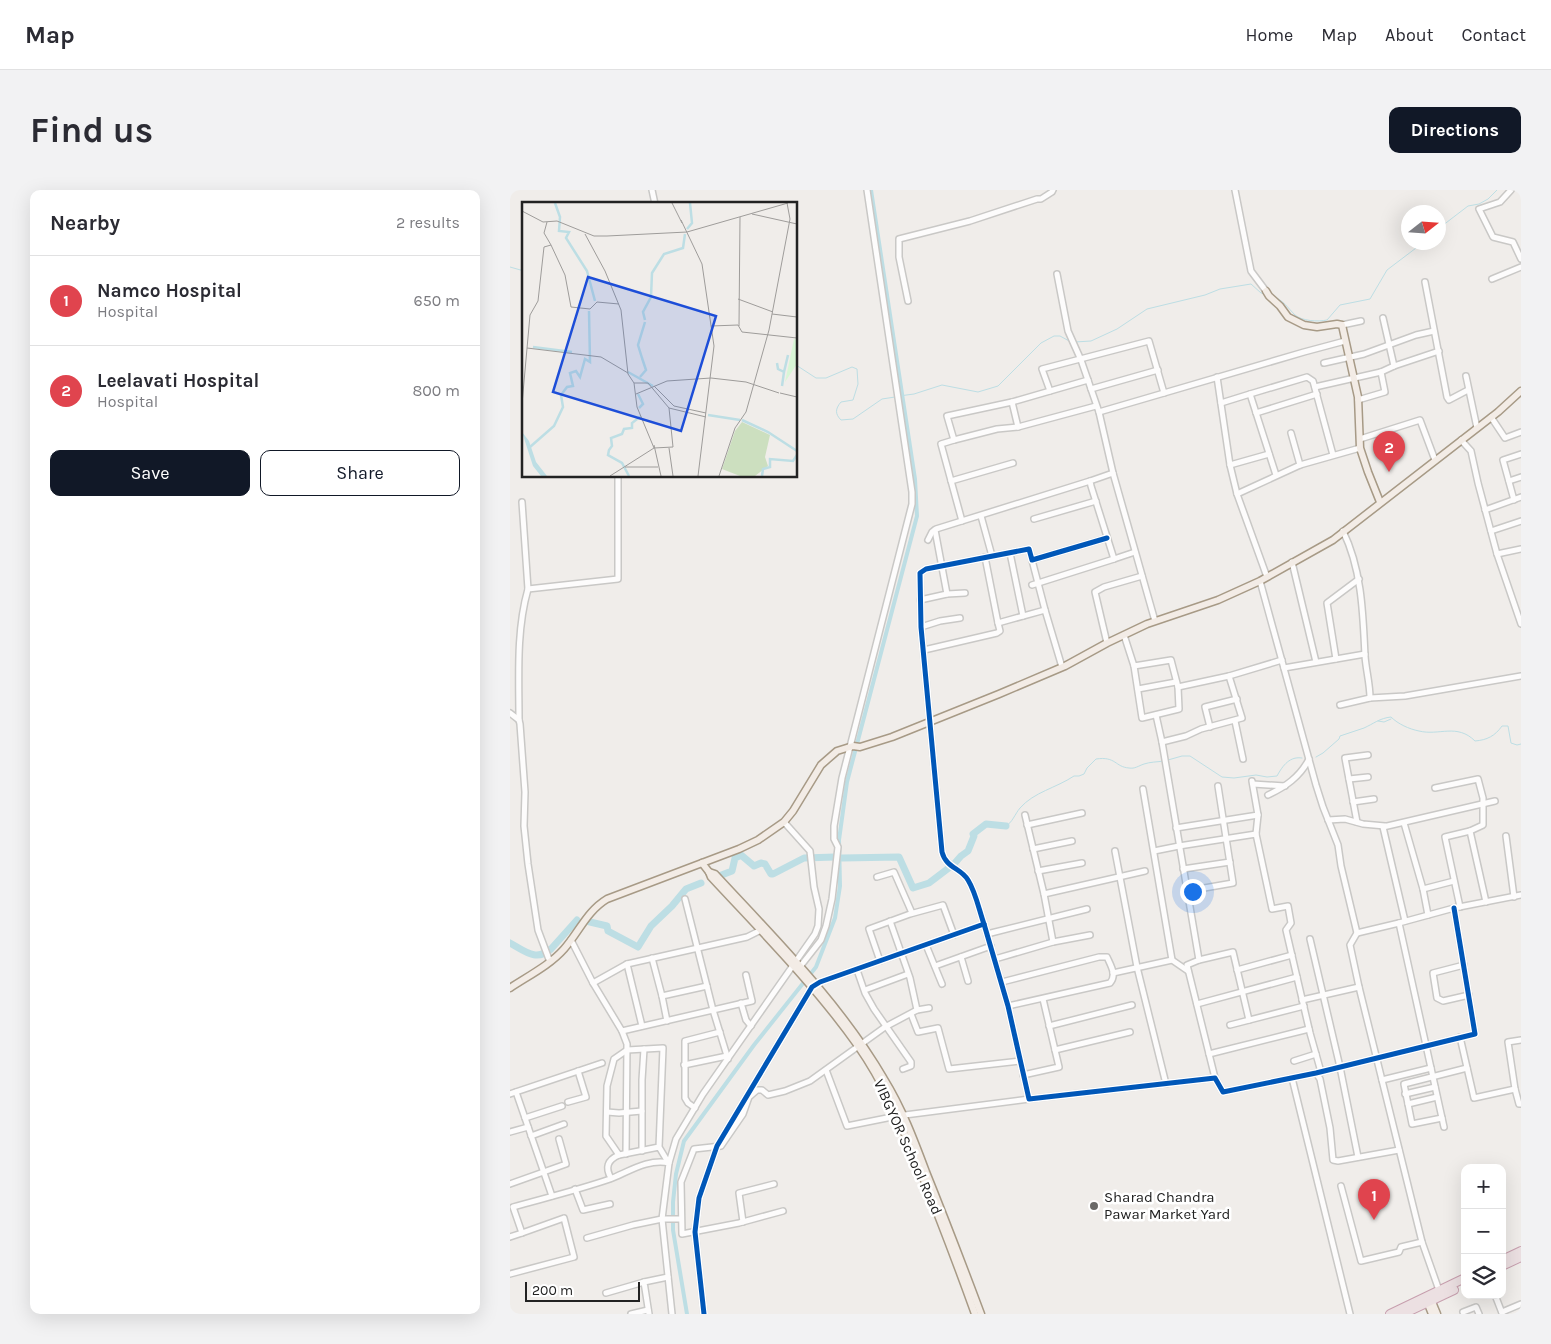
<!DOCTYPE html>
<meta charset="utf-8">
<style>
:root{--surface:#fff;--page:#f2f2f3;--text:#2b2b33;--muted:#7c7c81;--line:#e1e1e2;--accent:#111827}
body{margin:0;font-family:Karla,sans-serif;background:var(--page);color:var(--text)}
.controls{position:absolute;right:15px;bottom:15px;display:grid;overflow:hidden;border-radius:10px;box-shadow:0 5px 20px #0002}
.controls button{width:45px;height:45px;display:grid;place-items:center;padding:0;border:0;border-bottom:1px solid var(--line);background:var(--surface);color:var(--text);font:25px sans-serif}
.compass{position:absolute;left:891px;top:15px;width:45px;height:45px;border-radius:50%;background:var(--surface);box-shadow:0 5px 20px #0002;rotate:73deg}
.scale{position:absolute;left:15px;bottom:12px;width:115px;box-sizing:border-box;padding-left:5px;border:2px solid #222;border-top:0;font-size:14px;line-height:18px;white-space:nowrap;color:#222;-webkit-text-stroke:4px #fff;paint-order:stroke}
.you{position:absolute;left:682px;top:701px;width:18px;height:18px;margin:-12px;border:4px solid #fff;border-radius:50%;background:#1a73e8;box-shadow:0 0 0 8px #1a73e833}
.badge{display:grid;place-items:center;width:32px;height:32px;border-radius:50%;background:var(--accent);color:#fff;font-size:16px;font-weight:700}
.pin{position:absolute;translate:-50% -41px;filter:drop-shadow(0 1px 2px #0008)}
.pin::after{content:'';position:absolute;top:26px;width:18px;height:15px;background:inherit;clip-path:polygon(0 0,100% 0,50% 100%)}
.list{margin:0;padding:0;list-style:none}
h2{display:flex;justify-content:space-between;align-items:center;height:65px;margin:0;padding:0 20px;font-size:21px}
h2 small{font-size:16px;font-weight:400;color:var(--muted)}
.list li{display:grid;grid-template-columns:32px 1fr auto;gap:15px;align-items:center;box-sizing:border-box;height:90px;padding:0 20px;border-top:1px solid var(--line)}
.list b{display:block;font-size:19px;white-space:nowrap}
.list p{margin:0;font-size:16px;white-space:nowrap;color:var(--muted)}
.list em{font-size:16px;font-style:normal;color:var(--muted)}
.actions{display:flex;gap:10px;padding:15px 20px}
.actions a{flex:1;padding:11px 0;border:1px solid var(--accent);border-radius:10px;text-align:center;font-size:18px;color:var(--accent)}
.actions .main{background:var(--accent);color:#fff}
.icon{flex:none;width:28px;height:28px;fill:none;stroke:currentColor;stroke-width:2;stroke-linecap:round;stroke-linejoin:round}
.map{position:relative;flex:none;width:1011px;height:1124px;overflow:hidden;border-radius:10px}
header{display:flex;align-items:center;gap:30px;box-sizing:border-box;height:70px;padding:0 25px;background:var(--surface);border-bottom:1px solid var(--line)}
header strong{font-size:24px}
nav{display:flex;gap:28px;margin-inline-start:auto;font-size:18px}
.intro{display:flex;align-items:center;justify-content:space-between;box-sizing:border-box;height:120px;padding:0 30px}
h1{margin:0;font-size:35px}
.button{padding:12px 22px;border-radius:10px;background:var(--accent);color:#fff;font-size:18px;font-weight:700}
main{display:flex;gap:30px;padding:0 30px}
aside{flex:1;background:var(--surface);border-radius:10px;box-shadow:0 5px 20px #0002}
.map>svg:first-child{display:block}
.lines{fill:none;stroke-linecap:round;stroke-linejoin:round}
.stream{stroke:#bddee4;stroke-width:1}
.canal{stroke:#bddee4;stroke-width:4}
.river{stroke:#bddee4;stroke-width:7}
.minor-casing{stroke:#c9c8c6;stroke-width:8}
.major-casing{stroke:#a79a86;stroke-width:9}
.highway-casing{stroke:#c79fae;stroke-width:10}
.minor{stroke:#fdfcfc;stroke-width:5}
.major{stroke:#f3ece6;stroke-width:6}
.highway{stroke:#ece0e2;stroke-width:8}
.cycleway-casing{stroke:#fff;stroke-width:8}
.cycleway{stroke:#0057b8;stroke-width:5}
.poi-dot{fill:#6a6968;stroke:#fff;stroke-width:2}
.labels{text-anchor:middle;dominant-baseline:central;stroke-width:5;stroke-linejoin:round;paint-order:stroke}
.street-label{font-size:15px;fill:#222;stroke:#fff}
.poi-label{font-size:15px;fill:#222;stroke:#fff;text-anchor:start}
.inset-river{fill:none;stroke:#bddee4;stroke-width:2.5}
.inset-road{fill:none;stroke:#9e9c9a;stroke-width:1}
.view{fill:#1d4ed8;fill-opacity:0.15;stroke:#1d4ed8;stroke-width:2.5}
.inset-edge{fill:none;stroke:#222;stroke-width:2.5}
</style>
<header>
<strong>Map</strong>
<nav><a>Home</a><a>Map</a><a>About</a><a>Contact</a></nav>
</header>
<div class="intro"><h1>Find us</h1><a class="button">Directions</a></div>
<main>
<aside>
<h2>Nearby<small>2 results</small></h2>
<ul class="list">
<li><span class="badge" style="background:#e0444e">1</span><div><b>Namco Hospital</b><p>Hospital</p></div><em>650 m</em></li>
<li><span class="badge" style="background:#e0444e">2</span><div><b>Leelavati Hospital</b><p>Hospital</p></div><em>800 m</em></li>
</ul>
<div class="actions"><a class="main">Save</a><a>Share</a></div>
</aside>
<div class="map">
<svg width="1011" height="1124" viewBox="0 0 1011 1124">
<rect width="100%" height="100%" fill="#f0edea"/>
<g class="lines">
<!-- stream -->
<g class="stream">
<polyline points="928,39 958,16 969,14 978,9 987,0"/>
<polyline points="0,77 14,81"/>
<path d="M763 106C774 111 777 117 785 125 792 131 808 132 817 130L830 115 860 109 877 80 914 52"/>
<polyline points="565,152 581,151 607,139 637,119 695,105 710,99 741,94 751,103 755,104"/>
<path d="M286 175 306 188H316L342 177 347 179 348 194 343 210 331 212C325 219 325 224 331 230L343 229 372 209 385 207"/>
<polyline points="389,206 404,204 432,195 468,202 488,196 531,153 544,146 550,146 561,152"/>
<polyline points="868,531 874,532 881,529"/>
<path d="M806 567 813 563 829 549 830 546C838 543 846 541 854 538 863 534 870 528 881 527 888 534 899 539 909 541 929 546 947 533 965 551 977 550 985 546 992 536H998L1001 553 1007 555 1011 554"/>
<path d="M658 570 672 566H680L712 587 724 588 746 585 757 587 767 586C773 575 780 566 792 568"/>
<path d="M496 636C502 633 505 624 510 618 524 602 546 598 564 586H569L574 584 577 578 586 569C606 566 605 577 619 578 625 579 628 576 634 574 640 572 647 572 654 571"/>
</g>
<!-- canal -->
<polyline class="canal" points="177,1124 163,1040 163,1012 166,984 174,951 244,855 306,777 325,728 330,696 329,650 337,592 407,326 405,289 361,0"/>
<!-- river -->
<g class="river">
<polyline points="332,668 389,667 403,698 419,693 444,674 451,666 458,661 464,646 463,644 476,634 496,636"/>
<polyline points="209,686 222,681 225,668 231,665 244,676 251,673 255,674 261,684 263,684 294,668 325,667"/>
<polyline points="80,732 97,736 98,741 128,757 141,736 162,716 176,699 191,693"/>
<path d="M0 753C15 761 26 772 41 759L67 730"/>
</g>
<defs>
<g id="minor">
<polyline points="142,0 145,14"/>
<polyline points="725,0 741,81 756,101"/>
<polyline points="1001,0 990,12 969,19 983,47 1003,52 1011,69"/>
<polyline points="547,84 558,141 571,170 589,222 603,283 645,431"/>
<polyline points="982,89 1011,77"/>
<polyline points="915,92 937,207 939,210 958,200"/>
<polyline points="398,111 389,67 389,49 460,31 527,9 531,9 542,2 543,0"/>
<polyline points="873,128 884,176"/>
<polyline points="832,135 851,131"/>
<polyline points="814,173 854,164 906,145 924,141"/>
<polyline points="956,186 967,238"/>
<polyline points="707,187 720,275 727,304 757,387"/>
<polyline points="578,190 502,212 508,237 586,216"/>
<polyline points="805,197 871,182 884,176 929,161"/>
<polyline points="581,199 648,180"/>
<polyline points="540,201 532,179 639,151 654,203 794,162 835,151"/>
<polyline points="848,210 875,202 871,182"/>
<polyline points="502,212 437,226 444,250 487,239 508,237"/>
<polyline points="711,213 740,204"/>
<polyline points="589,222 654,203"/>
<polyline points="746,223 807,204"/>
<polyline points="981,227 995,248 1011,242"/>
<polyline points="781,243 790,275"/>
<polyline points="850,249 910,230 925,270"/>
<polyline points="444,250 431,254 452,331"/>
<polyline points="951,250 961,261 968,293 987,364 1011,434"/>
<polyline points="720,275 759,264"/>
<polyline points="603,283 580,291 581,296 604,369 625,362"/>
<polyline points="766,285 740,204 797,187 803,191 823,265"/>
<polyline points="441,291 503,273"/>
<polyline points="999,291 1011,287"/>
<polyline points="727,304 790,275 850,258"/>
<polyline points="1004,310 993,270 1011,264"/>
<polyline points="975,320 1011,307"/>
<polyline points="471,326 482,366"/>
<polyline points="524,329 586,311"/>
<polyline points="425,340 437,404"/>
<polyline points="981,341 1011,331"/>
<polyline points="418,350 422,342 426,339 580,291"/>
<polyline points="500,363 513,426"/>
<polyline points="987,364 1011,359"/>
<polyline points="475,367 488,433 535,420 552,477"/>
<polyline points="522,370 535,420"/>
<polyline points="782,372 806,472"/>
<polyline points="750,391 806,595 813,617 828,655 831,676 847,743 840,755 849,797 912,1052 930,1103"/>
<polyline points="522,395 604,369"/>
<polyline points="18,399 108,389 108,286"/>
<polyline points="410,410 437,404 455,403"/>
<polyline points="411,437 430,431 450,428"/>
<polyline points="614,445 624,476 661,470 668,497 719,486 772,470"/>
<polyline points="597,453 585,402 594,397 632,386"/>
<polyline points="414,460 487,443 490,441 488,433"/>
<polyline points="826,469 817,413 849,389"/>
<polyline points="624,476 632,528 669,519 668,497"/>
<polyline points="774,478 855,464"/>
<polyline points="628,499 666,492"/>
<polyline points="860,508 895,506 1011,486"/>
<path d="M830 515 860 508C860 494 856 480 855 466 853 424 852 380 833 341"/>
<polyline points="0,523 9,530 10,534 15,602 14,636 18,674 28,740 40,772"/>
<polyline points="646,525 652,552 676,546 691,539 732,528 719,486"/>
<path d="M9 530C9 487 6 441 18 399L12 312"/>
<polyline points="725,531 733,569"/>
<polyline points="700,537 695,517 727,509"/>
<polyline points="652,552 689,770 677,775 705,888"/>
<polyline points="839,589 858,587"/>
<polyline points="743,594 775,596"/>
<polyline points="925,598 968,589 973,608 973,635 960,641 935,647 950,717"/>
<polyline points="633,599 662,770"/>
<path d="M758 605C775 597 790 587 799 569"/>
<polyline points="843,612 864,609"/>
<polyline points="515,625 534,704"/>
<polyline points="818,630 835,629 853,634 875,636"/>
<polyline points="847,632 835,568 858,565"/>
<polyline points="894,633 913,699 918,725"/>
<polyline points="517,635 572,623"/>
<polyline points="666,638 748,625 742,591"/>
<polyline points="960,641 976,712"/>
<polyline points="746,644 748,625"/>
<polyline points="996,646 1004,707"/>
<polyline points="523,659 562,651"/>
<polyline points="605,661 627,777 656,894"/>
<polyline points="644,661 669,656 746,644 762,719 778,716 781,733 776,740 800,843 811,882"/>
<polyline points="673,679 720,672"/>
<polyline points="528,681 572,673"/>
<polyline points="367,687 384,682 402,723"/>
<polyline points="913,699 944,691"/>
<polyline points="677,701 723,693 708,596"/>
<polyline points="175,709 203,820 218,869"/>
<polyline points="380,731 400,788 407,820"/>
<polyline points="895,731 873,637 985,611"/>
<polyline points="474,734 498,816 519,909 705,888 713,902 806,883 965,844 944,718"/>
<polyline points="847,743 889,733"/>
<polyline points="477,744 577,719"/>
<polyline points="800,749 830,877 848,967"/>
<polyline points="61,750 83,793 112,841 242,811 236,785"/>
<polyline points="543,752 534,704 635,681"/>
<polyline points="416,755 432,794"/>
<polyline points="451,767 458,791"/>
<polyline points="142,768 152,806"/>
<polyline points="485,769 543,752 580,745"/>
<polyline points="689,770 723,762 739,830"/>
<polyline points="370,771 359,739 400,724 433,715 444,745"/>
<polyline points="117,774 132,836"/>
<polyline points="954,775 923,783 927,808 933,811 959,805"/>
<polyline points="425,776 481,756"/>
<polyline points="289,778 311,750 316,736 322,709 328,657 324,649 324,636 332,588 402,314 402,302 357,0"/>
<polyline points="347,780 355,803 364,819 401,872 401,876 393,879"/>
<polyline points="727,780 782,765"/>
<polyline points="603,783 662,770 678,781"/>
<path d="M492 792 589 767H597C601 776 607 785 600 793L498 816"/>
<polyline points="83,793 117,774 237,747 253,739"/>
<polyline points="355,800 398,784"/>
<polyline points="792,810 849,797"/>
<polyline points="231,813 236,830 241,836"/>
<polyline points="687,814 787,787"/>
<polyline points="401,824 408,842 428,838 439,879 510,871"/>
<polyline points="157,831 152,806 197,796"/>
<polyline points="720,835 794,816"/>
<polyline points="539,836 622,815"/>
<polyline points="112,841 117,854 116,964"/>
<polyline points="950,847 964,908 1005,899 998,852 1011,850"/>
<polyline points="545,860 620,842"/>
<polyline points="699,864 799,839"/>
<polyline points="784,871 806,864"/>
<polyline points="174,875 217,866"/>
<polyline points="316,880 337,936 387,926 519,909"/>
<polyline points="806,883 810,889 820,938 823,970 828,971 889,960"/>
<polyline points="513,885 549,877 533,809"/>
<polyline points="782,888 840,1124"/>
<polyline points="872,890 921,878"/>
<polyline points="1005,899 1009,914 1011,914"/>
<polyline points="6,902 42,1006"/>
<polyline points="0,904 92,873"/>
<polyline points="895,904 925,897"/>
<polyline points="58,912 76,907 68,881"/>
<polyline points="898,914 927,907"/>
<polyline points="185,918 178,913 175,908 175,851 210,842"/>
<polyline points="97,922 109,923 132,921"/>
<polyline points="15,928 52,916"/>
<polyline points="932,928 902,934 894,894 957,878"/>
<polyline points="934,937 889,733 944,718 1011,705"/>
<polyline points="0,942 18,937"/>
<polyline points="21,946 54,934"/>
<polyline points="149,957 153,858 117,860 104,869 97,896 96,946 109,965 149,957 158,972"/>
<polyline points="132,961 132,890 134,859"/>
<polyline points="159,973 166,949 193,904 305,744 308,736 309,719 304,697 300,661 274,632"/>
<path d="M101 988C95 978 97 970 109 965"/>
<polyline points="0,994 56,974 49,949"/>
<polyline points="831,996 851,1071 889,1062 891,1057 912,1052"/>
<polyline points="65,999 73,1020 100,1014"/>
<polyline points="273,1021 229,1033 172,1044 171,992 184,959 211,956 233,924 239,907 247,900 252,900 258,905 275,901 300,891 375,837 407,820 419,818"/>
<polyline points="233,1032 229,1003 264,994"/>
<path d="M0 1047 12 1043 3 1017C35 1008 68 1000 100 989 118 982 139 968 159 973L152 1029 162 1124"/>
<polyline points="77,1048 123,1035 152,1029 171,1029"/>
<polyline points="0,1084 64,1067 54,1028 12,1043"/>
<polyline points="96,1103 134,1092"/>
<polyline points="985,1105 992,1123"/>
<polyline points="953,1122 966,1117 969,1124"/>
<polyline points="992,1122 1011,1114"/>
<polyline points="121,1124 138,1120"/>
<polyline points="139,1124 134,1092 158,1087"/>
<path d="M194 1124 185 1042 189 1008 207 956 302 797 310 792 474 734C469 720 466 703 458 690 451 678 436 678 432 662L411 437 410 383 416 379 519 359 522 370 597 348"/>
</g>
<g id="major">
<polyline points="756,101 759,106 770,116 778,127 794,135 807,137 827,134 832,135 848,207 850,258 858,282 870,312"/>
<path d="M192 673 199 682 201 687C252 742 305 795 348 856 374 893 391 934 408 975 428 1024 447 1074 465 1124"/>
<path d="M199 682 205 684C265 749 329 812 374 889 392 918 404 950 416 982 435 1029 453 1076 471 1124"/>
<path d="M0 798C18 786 40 775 54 759 69 742 77 721 97 709L229 659 248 650 274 632 283 621 311 575 327 561 343 556 350 557 382 547 489 504 555 476 597 453 637 434 708 410 750 391 823 350 988 222 1011 201"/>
<polyline points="920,1107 927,1124"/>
<polyline points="916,1109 922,1124"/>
</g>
<g id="highway">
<polyline points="992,1070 1011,1061"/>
<polyline points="992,1076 1011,1067"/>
<polyline points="880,1124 955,1088"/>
<polyline points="893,1124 944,1100"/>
</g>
</defs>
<!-- minor casing -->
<use href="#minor" class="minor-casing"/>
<!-- major casing -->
<use href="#major" class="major-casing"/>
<!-- highway casing -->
<use href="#highway" class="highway-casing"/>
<!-- minor -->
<use href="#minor" class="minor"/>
<!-- major -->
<use href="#major" class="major"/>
<!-- highway -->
<use href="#highway" class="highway"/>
<defs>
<g id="cycleway">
<polyline points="474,734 498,816 519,909 705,888 713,902 806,883 965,844 944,718"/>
<path d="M194 1124 185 1042 189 1008 207 956 302 797 310 792 474 734C469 720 466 703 458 690 451 678 436 678 432 662L411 437 410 383 416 379 519 359 522 370 597 348"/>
</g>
</defs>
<!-- cycleway casing -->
<use href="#cycleway" class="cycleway-casing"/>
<!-- cycleway -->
<use href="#cycleway" class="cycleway"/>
</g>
<!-- markers -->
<circle class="poi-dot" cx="584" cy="1016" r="5"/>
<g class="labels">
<!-- street labels -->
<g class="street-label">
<text transform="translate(398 957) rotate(66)">VIBGYOR School Road</text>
</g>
<!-- poi labels -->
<g class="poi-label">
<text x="594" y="1007">Sharad Chandra<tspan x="594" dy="17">Pawar Market Yard</tspan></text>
</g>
</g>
<!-- overview -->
<g transform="translate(12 12)">
<rect width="275" height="275" fill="#f0edea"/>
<path d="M220 220 248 233 243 255 246 264 233 274H218L200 267 213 229Z" fill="#ccdfbf"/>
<path d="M272 137 275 138V162L263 180Z" fill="#d8f6d6"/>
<path d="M0 230 7 239 14 260 25 274H19L11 264Z" fill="#bddee4"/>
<path class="inset-river" d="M33 1 38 15 37 29 47 30 44 36 65 69 73 99M165 27 170 21 168 1M123 118 121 110 129 95 130 71 142 52 161 46 163 32M11 145 50 150M120 156 116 143 123 120M255 161 256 167 262 170 260 184M106 170 131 184M262 170 266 153M118 175 124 168 120 156M116 192 121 202 117 206M186 213 218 218M220 218 246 230 275 249M8 245 32 224 41 205 39 193 45 185 51 184 48 171 54 169 58 175 63 157 68 160 67 109M107 274 100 261 86 253 87 248 90 244 89 236 100 232 102 227 110 226V221L119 214M240 274 241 267 248 265V257L271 259 275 253"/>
<path class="inset-road" d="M150 1 160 21M0 9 21 20 35 19 72 34H85L165 30 266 1M230 12 275 22M159 18 180 62 192 144 176 274M63 32 83 69 99 108 106 172 112 181 115 205 132 246M29 43 43 73 49 105 68 107M216 97 251 110M68 107 75 100 97 102M250 112 275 115M189 124 216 123 220 130 275 136M217 124 218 15M5 146 79 155 106 171M112 181H126L147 206M132 184 152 204 184 211M258 191 275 195M114 192 145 179 189 176 224 180 257 191M0 202 8 113 16 99 22 45 29 43 22 31 25 20M132 243 139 274M132 246 151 245 147 206 184 215M147 246 151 274M103 265H136M88 274 132 246M197 274 213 226 224 210 247 128 268 17 265 1"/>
<path class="view" d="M66 75 194 114 159 229 31 190Z"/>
<rect width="275" height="275" class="inset-edge"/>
</g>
</svg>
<div class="controls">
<button>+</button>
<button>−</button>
<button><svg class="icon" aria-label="layers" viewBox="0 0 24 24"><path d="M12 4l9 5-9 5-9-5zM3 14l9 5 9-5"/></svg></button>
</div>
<svg class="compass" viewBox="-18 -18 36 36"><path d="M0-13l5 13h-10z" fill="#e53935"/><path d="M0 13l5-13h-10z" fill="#7c7c81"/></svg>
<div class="scale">200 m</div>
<div class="you"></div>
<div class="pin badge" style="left:864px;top:1030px;background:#e0444e">1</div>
<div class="pin badge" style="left:879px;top:282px;background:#e0444e">2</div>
</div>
</main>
